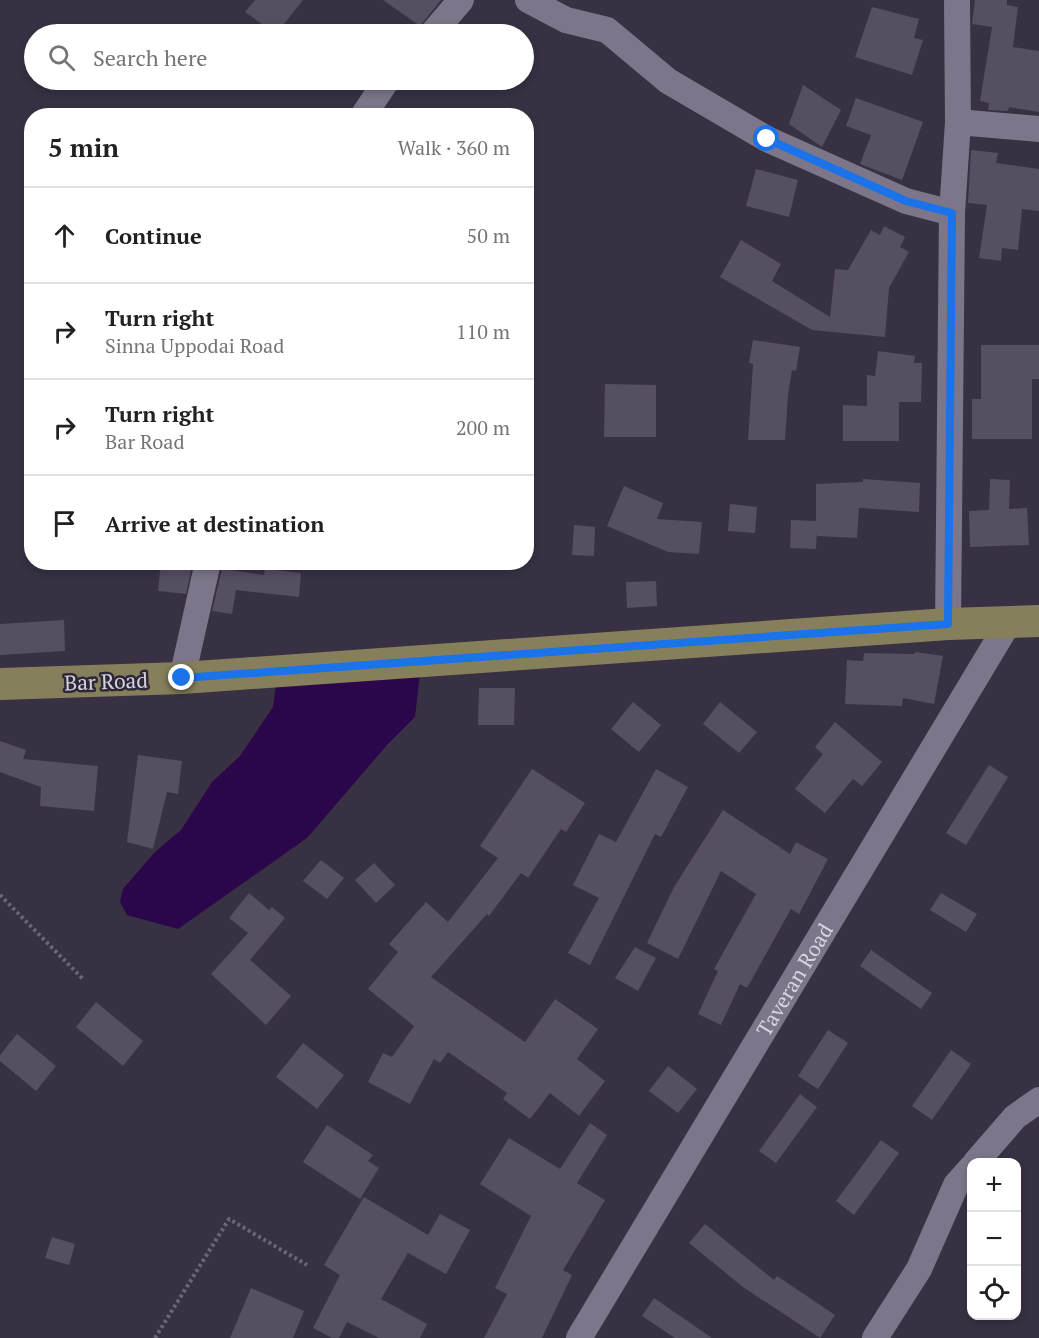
<!DOCTYPE html>
<meta charset="utf-8">
<style>
:root{--surface:#fff;--page:#f6f6f6;--text:#202124;--muted:#757577;--line:#e0e0e0}
body{margin:0;font-family:"PT Serif",serif;background:var(--page);color:var(--text)}
.controls{position:absolute;right:18px;bottom:18px;display:grid;overflow:hidden;border-radius:12px;box-shadow:0 3px 9px #0003}
.controls button{width:54px;height:54px;display:grid;place-items:center;padding:0;border:0;border-bottom:2px solid var(--line);background:var(--surface);color:var(--text);font:30px sans-serif}
.stop{position:absolute;width:18px;height:18px;margin:-14px;border:4px solid #1a73e8;border-radius:50%;background:#fff}
.stop.end{background:#1a73e8;border-color:#fff;box-shadow:0 2px 6px #0008}
.list{margin:0;padding:0;list-style:none}
h2{display:flex;justify-content:space-between;align-items:center;height:78px;margin:0;padding:0 24px;font-size:26px}
h2 small{font-size:20px;font-weight:400;color:var(--muted)}
.list li{display:grid;grid-template-columns:39px 1fr auto;gap:18px;align-items:center;box-sizing:border-box;height:96px;padding:0 24px;border-top:2px solid var(--line)}
.list b{display:block;font-size:22px;white-space:nowrap}
.list p{margin:0;font-size:20px;white-space:nowrap;color:var(--muted)}
.list em{font-size:20px;font-style:normal;color:var(--muted)}
.icon{flex:none;width:33px;height:33px;fill:none;stroke:currentColor;stroke-width:2;stroke-linecap:round;stroke-linejoin:round}
.map{position:relative;flex:none;width:1039px;height:1338px;overflow:hidden}
.search{position:absolute;background:var(--surface);box-shadow:0 3px 9px #0003;left:24px;top:24px;width:510px;height:66px;display:flex;align-items:center;gap:15px;box-sizing:border-box;padding:0 21px;border-radius:33px;color:var(--muted);font-size:22px}
.panel{position:absolute;background:var(--surface);box-shadow:0 3px 9px #0003;left:24px;top:108px;width:510px;height:462px;border-radius:24px}
.map>svg:first-child{display:block}
.water{fill:#2c064b}
.building{fill:#564e61}
.lines{fill:none;stroke-linecap:round;stroke-linejoin:round}
.path{stroke:#6b6575;stroke-width:4;stroke-dasharray:3 3;stroke-linecap:butt}
.minor{stroke:#7d7589;stroke-width:26}
.major{stroke:#85805b;stroke-width:32}
.route{stroke:#1a73e8;stroke-width:8}
.labels{text-anchor:middle;dominant-baseline:central;stroke-width:5;stroke-linejoin:round;paint-order:stroke}
.street-label{font-size:21px;fill:#d8d4df;stroke:#2e2738}
</style>
<div class="map">
<svg width="1039" height="1338" viewBox="0 0 1039 1338">
<rect width="100%" height="100%" fill="#383143"/>
<!-- water -->
<polygon class="water" points="420,673 415,717 387,745 307,838 178,929 127,915 120,902 123,889 154,853 181,830 212,782 240,756 273,707 277,678"/>
<!-- building -->
<g class="building">
<polygon points="255,0 303,0 276,34 245,12"/>
<polygon points="383,0 441,0 420,26"/>
<polygon points="975,0 1007,0 1007,5 1018,7 1013,47 1039,51 1039,112 1009,107 1008,111 988,110 989,103 980,101 992,27 972,24"/>
<polygon points="872,7 919,19 914,38 923,40 912,75 855,57"/>
<polygon points="803,85 841,110 822,147 789,124"/>
<polygon points="856,98 923,122 902,180 860,164 871,135 846,126"/>
<polygon points="971,150 998,153 996,163 1039,169 1039,211 1022,209 1018,250 1002,248 1001,261 979,258 987,205 968,203"/>
<polygon points="756,169 798,180 789,217 746,206"/>
<polygon points="884,226 905,237 900,247 909,252 889,288 885,337 812,330 720,277 741,240 781,264 772,281 830,317 835,269 848,270 871,230 880,235"/>
<polygon points="753,340 800,347 796,371 792,370 788,395 785,440 748,440 753,364 749,363"/>
<polygon points="981,345 1039,345 1039,379 1032,379 1032,439 972,439 972,399 981,399"/>
<polygon points="878,351 915,356 914,363 922,363 921,402 899,402 899,441 843,441 843,405 867,406 867,375 875,376"/>
<polygon points="605,384 656,385 656,437 604,437"/>
<polygon points="863,479 920,483 919,512 859,508 857,538 817,536 817,530 816,549 790,548 791,520 816,521 816,484 863,482"/>
<polygon points="990,479 1010,480 1009,509 1027,508 1029,545 970,547 969,511 989,510"/>
<polygon points="624,486 663,503 657,519 702,522 699,554 668,552 607,526"/>
<polygon points="730,504 757,507 755,533 728,531"/>
<polygon points="574,525 595,527 594,556 572,555"/>
<polygon points="161,562 193,562 186,594 158,591"/>
<polygon points="222,569 264,575 265,569 301,573 299,597 236,590 232,614 212,611"/>
<polygon points="656,581 657,606 627,608 626,582"/>
<polygon points="64,620 65,651 0,655 0,624"/>
<polygon points="915,652 943,656 934,704 903,698 902,706 845,704 847,660 863,661 864,653 915,654"/>
<polygon points="479,688 515,688 514,725 478,725"/>
<polygon points="633,702 661,725 639,752 611,729"/>
<polygon points="720,702 757,732 739,753 703,724"/>
<polygon points="835,722 882,762 862,786 853,779 825,813 795,789 823,754 815,747"/>
<polygon points="0,741 26,750 23,759 98,766 94,811 40,806 41,787 0,772"/>
<polygon points="138,755 182,761 178,794 167,792 153,849 127,842"/>
<polygon points="989,765 1008,777 966,845 946,833"/>
<polygon points="532,769 585,803 566,832 561,829 528,878 521,873 489,916 487,914 431,977 525,1042 555,999 598,1029 577,1059 605,1081 579,1116 550,1093 530,1119 503,1099 507,1093 448,1052 440,1063 434,1059 410,1104 368,1082 383,1053 392,1057 414,1026 368,989 398,952 389,944 426,902 448,922 498,858 480,846"/>
<polygon points="656,769 688,787 661,837 655,834 590,965 568,953 599,898 573,885 599,834 616,842"/>
<polygon points="723,810 790,854 796,842 828,859 799,914 791,909 747,988 740,984 721,1025 698,1014 718,971 714,969 756,894 721,871 678,959 647,943 674,887"/>
<polygon points="321,860 344,878 327,899 303,881"/>
<polygon points="374,863 395,885 376,903 355,880"/>
<polygon points="249,893 269,910 272,907 285,918 250,960 291,996 266,1025 211,974 248,933 229,918"/>
<polygon points="941,893 977,914 966,932 930,910"/>
<polygon points="635,947 656,958 638,991 615,978"/>
<polygon points="871,950 932,993 921,1009 860,966"/>
<polygon points="96,1002 143,1041 123,1066 76,1027"/>
<polygon points="828,1030 848,1043 818,1089 798,1076"/>
<polygon points="17,1034 56,1066 36,1091 0,1061 0,1055"/>
<polygon points="303,1043 344,1075 317,1109 276,1077"/>
<polygon points="951,1050 971,1064 932,1120 912,1106"/>
<polygon points="668,1066 697,1089 678,1113 649,1091"/>
<polygon points="800,1094 817,1107 776,1163 759,1151"/>
<polygon points="590,1123 607,1135 577,1183 605,1200 563,1270 572,1275 542,1338 484,1338 507,1294 495,1288 531,1216 480,1184 509,1138 560,1169"/>
<polygon points="327,1125 373,1155 368,1161 379,1168 360,1199 303,1162"/>
<polygon points="881,1140 899,1153 854,1215 836,1201"/>
<polygon points="364,1197 428,1235 440,1214 470,1230 446,1274 408,1253 381,1299 427,1324 420,1338 379,1338 347,1322 339,1338 332,1338 313,1328 340,1275 324,1265"/>
<polygon points="705,1224 774,1280 777,1276 835,1315 820,1338 743,1287 689,1243"/>
<polygon points="52,1237 75,1244 69,1265 45,1258"/>
<polygon points="251,1288 304,1311 293,1338 230,1338"/>
<polygon points="654,1298 712,1338 675,1338 642,1316"/>
</g>
<g class="lines">
<!-- path -->
<g class="path">
<polyline points="0,895 84,980"/>
<polyline points="155,1338 229,1219 307,1265"/>
</g>
<!-- minor -->
<g class="minor">
<polyline points="528,0 566,20 607,30 668,81 767,139 906,201 952,213"/>
<polyline points="432,34 461,0"/>
<polyline points="363,116 387,80"/>
<polyline points="958,122 1039,129"/>
<polyline points="948,624 952,213 958,122 957,0"/>
<polyline points="182,678 208,562"/>
<polyline points="976,1162 1015,1117 1039,1100"/>
<path id="s1" d="M579 1338 1009 622"/>
<polyline points="875,1338 919,1269 956,1185 972,1167"/>
</g>
<!-- major -->
<polyline class="major" points="0,684 182,678 948,624 1039,621"/>
</g>
<g class="lines">
<!-- route -->
<polyline class="route" points="182,678 948,624 952,213 906,201 767,139"/>
</g>
<g class="labels">
<!-- street labels -->
<g class="street-label">
<text transform="translate(106 681) rotate(-2)">Bar Road</text>
<text stroke="none"><textPath href="#s1" startOffset="418">Taveran Road</textPath></text>
</g>
</g>
</svg>
<div class="controls">
<button>+</button>
<button>−</button>
<button><svg class="icon" aria-label="locate" viewBox="0 0 24 24"><circle cx="12" cy="12" r="6"/><path d="M12 2v4M12 18v4M2 12h4M18 12h4"/></svg></button>
</div>
<div class="stop" style="left:767px;top:139px"></div>
<div class="stop end" style="left:182px;top:678px"></div>
<div class="search"><svg class="icon" aria-label="search" viewBox="0 0 24 24"><circle cx="10" cy="10" r="6"/><path d="M15 15l6 6"/></svg>Search here</div>
<section class="panel">
<h2>5 min<small>Walk · 360 m</small></h2>
<ul class="list">
<li><svg class="icon" aria-label="ahead" viewBox="0 0 24 24"><path d="M12 20V5M6 11l6-6 6 6"/></svg><div><b>Continue</b></div><em>50 m</em></li>
<li><svg class="icon" aria-label="right" viewBox="0 0 24 24"><path d="M7 20v-9h11M14 6l5 5-5 5"/></svg><div><b>Turn right</b><p>Sinna Uppodai Road</p></div><em>110 m</em></li>
<li><svg class="icon" aria-label="right" viewBox="0 0 24 24"><path d="M7 20v-9h11M14 6l5 5-5 5"/></svg><div><b>Turn right</b><p>Bar Road</p></div><em>200 m</em></li>
<li><svg class="icon" aria-label="arrive" viewBox="0 0 24 24"><path d="M6 21V4h12l-3 4 3 4H6"/></svg><div><b>Arrive at destination</b></div></li>
</ul>
</section>
</div>
